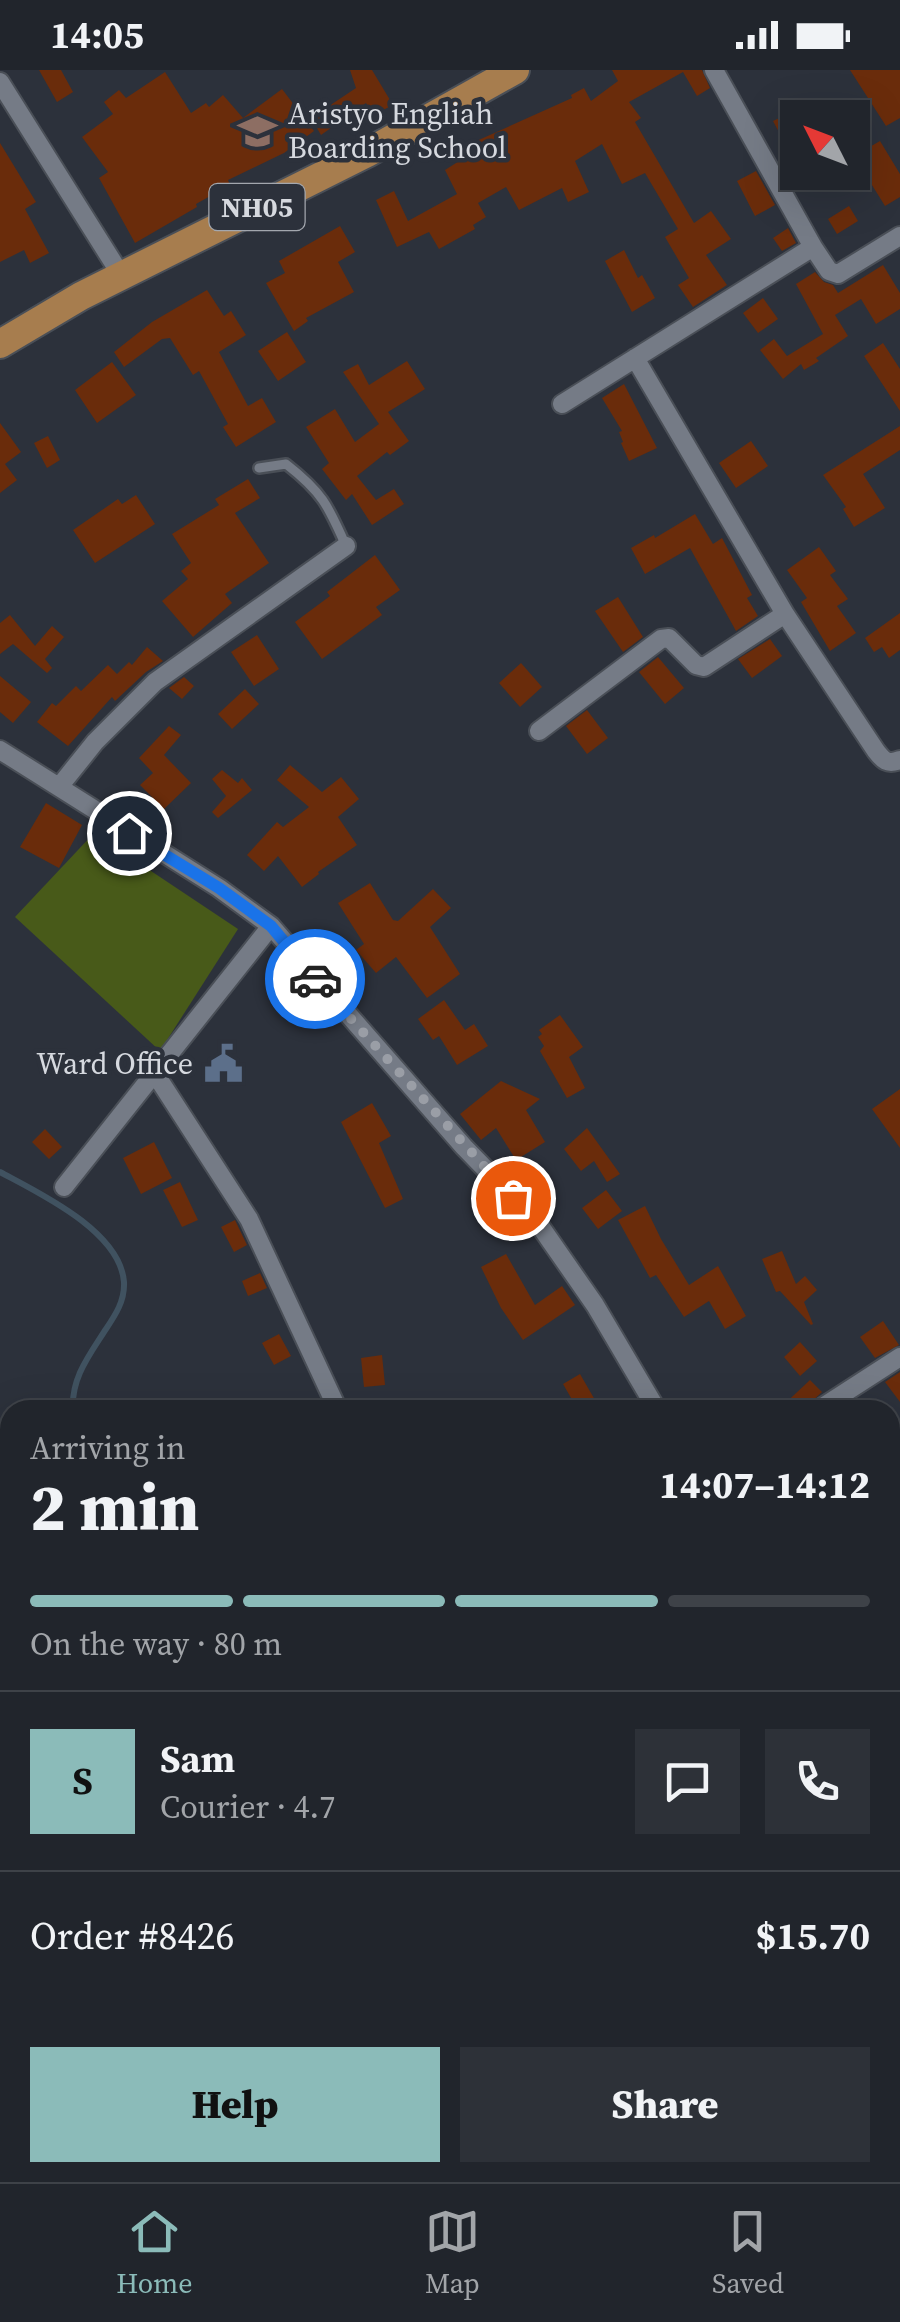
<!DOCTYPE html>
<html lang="en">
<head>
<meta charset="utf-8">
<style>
	body { margin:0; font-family:"Source Serif 4",serif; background:#2d3138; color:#f1f3f6; height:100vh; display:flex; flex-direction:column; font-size:38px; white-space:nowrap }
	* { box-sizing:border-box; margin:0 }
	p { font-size:32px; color:#a2a5a9 }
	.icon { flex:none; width:55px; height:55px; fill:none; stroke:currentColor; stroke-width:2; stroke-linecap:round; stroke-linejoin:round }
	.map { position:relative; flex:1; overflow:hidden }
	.drawer { position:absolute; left:0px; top:1330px; width:900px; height:782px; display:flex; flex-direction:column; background:#21252c; border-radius:30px 30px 0 0; box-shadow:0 10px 40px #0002,0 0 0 2px #3e4248 }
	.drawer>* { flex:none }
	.needle { width:65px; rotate:312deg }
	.buttons { position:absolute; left:780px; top:30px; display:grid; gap:20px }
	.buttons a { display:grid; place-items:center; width:90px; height:90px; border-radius:0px; background:#21252c; box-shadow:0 10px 40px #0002,0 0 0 2px #3e4248; font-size:50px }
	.pin { position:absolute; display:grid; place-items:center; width:85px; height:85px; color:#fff; margin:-42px; border:5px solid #fff; border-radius:50%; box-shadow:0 2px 10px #0007 }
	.courier { position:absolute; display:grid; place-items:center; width:100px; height:100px; margin:-50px; border:8px solid #1a73e8; border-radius:50%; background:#fff; color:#222; box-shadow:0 2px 12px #0007 }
	.overview em { font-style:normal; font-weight:800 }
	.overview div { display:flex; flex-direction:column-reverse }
	.overview { display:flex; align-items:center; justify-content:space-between; height:170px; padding:0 30px }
	h1 { font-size:65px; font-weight:800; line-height:75px }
	.bar { display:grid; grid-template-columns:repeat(4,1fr); gap:15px 10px; align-content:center; height:120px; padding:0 30px }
	.bar i { height:12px; border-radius:8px; background:#3e4248 }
	.bar .active { background:#8bbbb9 }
	.bar p { grid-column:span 4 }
	.line { display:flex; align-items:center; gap:25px; padding:0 30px; border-top:2px solid #3e4248 }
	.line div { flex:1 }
	.round { display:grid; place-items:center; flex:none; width:105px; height:105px; border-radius:0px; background:#2d3138 }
	.button { display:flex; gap:20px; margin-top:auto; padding:20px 30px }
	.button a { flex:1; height:115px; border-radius:0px; background:#8bbbb9; color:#111; font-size:40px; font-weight:800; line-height:115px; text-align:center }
	.button a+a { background:#2d3138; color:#f1f3f6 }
	.status { display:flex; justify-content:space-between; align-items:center; height:70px; padding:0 50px; background:#21252c; direction:ltr }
	.status svg { height:28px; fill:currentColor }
	.dock { display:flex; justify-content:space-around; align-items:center; height:140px; border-top:2px solid #3e4248; background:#21252c; font-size:28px; color:#a2a5a9 }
	.dock a { display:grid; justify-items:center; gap:5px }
	.dock .active { color:#8bbbb9 }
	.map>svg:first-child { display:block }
</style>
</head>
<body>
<div class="status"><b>14:05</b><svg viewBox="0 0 49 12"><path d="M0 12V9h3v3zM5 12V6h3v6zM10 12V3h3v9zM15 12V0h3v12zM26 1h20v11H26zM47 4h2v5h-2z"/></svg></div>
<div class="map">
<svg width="900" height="2112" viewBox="0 0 900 2112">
	<rect width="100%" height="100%" fill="#2c313b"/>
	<path fill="#485a19" d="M94 763 238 859 160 981 15 847Z"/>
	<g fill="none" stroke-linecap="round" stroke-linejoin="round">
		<path stroke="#405260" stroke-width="6" d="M0 1102C39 1123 120 1161 124 1212 125 1232 114 1247 104 1262 88 1287 71 1309 73 1340
			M0 1924 10 1917"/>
	</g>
	<path fill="#6a2c0b" d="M39 0H61L73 22 57 32Z
		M350 0H372L393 35 373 45 366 33 321 65 311 48 356 18Z
		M612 0H702L710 18 697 26 683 2 629 32 641 48 635 52 694 153 711 141 731 169 706 185 727 215 693 237 678 215 689 208 665 167 678 159 645 103 622 114 602 74 575 91 589 122 568 132 562 118 519 140 506 117 478 133 486 147 473 155 475 159 439 179 429 162 397 177 376 130 394 121 408 151 457 124 445 100 475 81 472 73 572 28 571 25 584 18 591 31 618 11Z
		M850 0H900V48L886 56Z
		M165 2 191 43 206 33 209 37 223 25 243 48 282 19 314 61 284 83 228 110 230 115 196 134 197 137 135 173 99 108 108 102 82 67 113 44 104 32 119 20 126 28Z
		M798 39V98L773 51Z
		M880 71 900 104V127L885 136 854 86Z
		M0 73 36 132 25 139 49 183 30 193 24 180 0 192Z
		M756 101 775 135 755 146 737 111Z
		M849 136 858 151 837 164 828 149Z
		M340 156 355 182 338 192 354 222 306 248 308 251 294 261 266 213 285 203 279 191Z
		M788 158 796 173 782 181 773 168Z
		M624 180 638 208 642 205 655 228 632 242 605 191Z
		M883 195 900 223V239L876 254 861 229 835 245 848 266 816 288 819 291 804 300 801 294 783 309 760 280 774 269 787 286 823 264 796 214 815 202 824 212 833 215 838 223Z
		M207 220 224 246 231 241 246 265 219 282 248 336 262 328 276 352 236 377 223 357 228 354 199 301 193 305 170 268 162 269 124 297 114 282 152 252Z
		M763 228 778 249 758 263 743 243Z
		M287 262 306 292 278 311 258 281Z
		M883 273 900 299V341L864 286Z
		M407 291 425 319 388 342 409 371 390 385 387 382 357 406 376 430 394 419 404 434 372 455 352 424 346 430 322 399 329 393 306 357 335 339 355 372 379 354 343 302 358 294 369 315Z
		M112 292 136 325 97 353 75 320Z
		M624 314 657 378 629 391 621 373 623 372 619 362 622 361 602 328Z
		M0 353 21 382 5 394 17 410 0 423Z
		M900 356V380L863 404 885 438 854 457 843 439 846 437 823 405Z
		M48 366 60 390 47 398 34 373Z
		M751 371 768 396 736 418 719 393Z
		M248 409 260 428 235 443 269 493 225 524 232 533 193 567 162 531 188 509 181 501 191 493 172 464 219 435 215 429Z
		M136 425 155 454 95 493 73 460 118 429 122 434Z
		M695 444 713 474 722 468 752 525 747 528 758 546 736 561 690 478 645 504 631 478 654 465 655 468Z
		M819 477 836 501 830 505 848 529 837 536 856 563 830 581 801 532 807 528 787 500Z
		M375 485 400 520 376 537 382 545 322 589 295 552 330 526 327 522Z
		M618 527 643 567 623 582 595 541Z
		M900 543V580L889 588 882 577 874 582 865 568Z
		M10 545 35 576 52 556 64 567 45 589 52 598 47 603 13 574 0 584V553Z
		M257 565 279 599 254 616 231 582Z
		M770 569 782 586 752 608 738 589Z
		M147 577 163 591 146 602 115 631 112 627 68 676 37 652 52 633 56 636 76 616 81 621 108 595 117 604 129 592 132 595Z
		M658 587 684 618 665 634 639 602Z
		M521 593 542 617 520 637 499 613Z
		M0 606 31 632 13 653 0 642Z
		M184 607 194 616 182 629 169 618Z
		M245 619 259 634 232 659 218 644Z
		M587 640 608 668 587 684 566 656Z
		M169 656 181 665 164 685 191 713 164 739 140 715 153 703 139 688Z
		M290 695 322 722 341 707 359 729 338 747 357 775 318 802 319 804 302 817 278 786 264 801 247 785 277 752 283 757 309 737 277 710Z
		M222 700 238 713 242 708 252 720 218 748 212 742 226 726 212 709Z
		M46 733 82 755 59 798 20 777Z
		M370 813 393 850 398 851 433 819 451 838 430 857 460 904 427 928 396 887 376 903 356 880 364 874 338 833Z
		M444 930 465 960 474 954 488 976 457 995 439 966 433 970 418 949Z
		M560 945 583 977 569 987 585 1018 567 1028 540 981 544 976 538 967 542 964 539 960Z
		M501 1011 540 1029 526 1040 545 1072 516 1090 496 1058 481 1070 460 1044Z
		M900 1019V1078L872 1039Z
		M372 1033 391 1066 379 1073 403 1129 385 1138 341 1052Z
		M587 1058 620 1104 607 1112 594 1091 581 1101 564 1079Z
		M45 1059 62 1077 49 1089 32 1072Z
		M154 1072 172 1108 141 1124 123 1088Z
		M180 1112 198 1150 182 1157 163 1120Z
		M606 1120 622 1141 598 1159 582 1138Z
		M645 1136 661 1169 689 1215 718 1196 746 1246 725 1259 709 1231 684 1247 656 1205 650 1208 618 1150Z
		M235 1150 247 1175 234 1182 221 1157Z
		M782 1181 796 1214 805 1206 817 1220 804 1232 813 1254 811 1255 780 1221 776 1222 762 1189Z
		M506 1184 535 1235 562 1216 575 1235 523 1270 501 1238 481 1197Z
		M260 1203 267 1218 248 1226 242 1211Z
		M883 1251 899 1275 875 1288 860 1267Z
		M279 1264 291 1286 274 1295 262 1273Z
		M800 1272 817 1291 800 1306 784 1287Z
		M382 1285 385 1315 364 1317 361 1288Z
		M900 1302V1332L885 1312Z
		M580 1304 595 1330 592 1331 597 1340H578L563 1314Z
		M810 1310 822 1322 803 1340H778Z"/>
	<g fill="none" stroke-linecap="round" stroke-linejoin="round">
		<defs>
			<path id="service" d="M259 398 286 394C322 422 328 435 346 476"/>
			<path id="minor" d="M0 12 121 205
				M813 177 829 201 838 204 900 166
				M635 288 785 544 876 681C883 690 887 695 900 690
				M562 334 813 177 714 0
				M539 661 661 569 669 568 696 595 704 597 785 544
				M0 680 219 818 271 856 464 1077 538 1153 595 1235 657 1340
				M59 717 95 672 155 612 346 476
				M154 1002 249 1149 338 1340
				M64 1117 271 856
				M818 1340 900 1287
				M890 1663 900 1715
				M582 2102 589 2112
				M774 2102 781 2112
				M540 2112 555 2102
				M701 2112 740 2102"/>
			<path id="primary" d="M0 274 81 226 367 83 515 0"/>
		</defs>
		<use href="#service" stroke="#4a4f57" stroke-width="14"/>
		<use href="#minor" stroke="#4a4f57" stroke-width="22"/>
		<use href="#primary" stroke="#4a4f57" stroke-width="32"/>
		<use href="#service" stroke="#757b86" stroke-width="9"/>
		<use href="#minor" stroke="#757b86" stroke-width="18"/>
		<use href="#primary" stroke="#a77d4e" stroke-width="28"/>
	</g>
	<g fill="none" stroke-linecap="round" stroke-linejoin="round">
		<path stroke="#9a9ea6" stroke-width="10" stroke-dasharray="0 18" d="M315 909 513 1128"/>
		<path stroke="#1a73e8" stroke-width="12" d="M129 763 219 818 271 856 315 909"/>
	</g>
	<defs>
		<symbol id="school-bare" viewBox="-9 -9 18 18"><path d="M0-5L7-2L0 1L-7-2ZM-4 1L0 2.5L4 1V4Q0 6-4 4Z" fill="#8d6e63" stroke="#2c313b" stroke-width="2.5" paint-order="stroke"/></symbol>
		<symbol id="civic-bare" viewBox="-9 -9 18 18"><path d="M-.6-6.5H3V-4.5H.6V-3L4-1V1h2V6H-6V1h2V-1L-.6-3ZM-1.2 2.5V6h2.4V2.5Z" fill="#5c6f8a" stroke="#2c313b" stroke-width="2.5" paint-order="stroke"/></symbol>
	</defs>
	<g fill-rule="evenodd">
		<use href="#school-bare" x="230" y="34" width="55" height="55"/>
		<use href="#civic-bare" x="196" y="966" width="55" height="55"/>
	</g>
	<g text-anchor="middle" stroke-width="9" stroke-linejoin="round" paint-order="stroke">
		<rect fill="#2c313b" stroke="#a3a7ae" stroke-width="2.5" x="209.5" y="114" width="95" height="46" rx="8"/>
		<g font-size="28" font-weight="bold" fill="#d6d9df">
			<text x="257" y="147">NH05</text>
		</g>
		<g font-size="30" fill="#d6d9df" stroke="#2c313b" text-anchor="start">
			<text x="288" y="54">Aristyo Engliah<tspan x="288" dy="34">Boarding School</tspan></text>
			<text x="193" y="1004" text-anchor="end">Ward Office</text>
		</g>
	</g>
</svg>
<div class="buttons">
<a><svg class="needle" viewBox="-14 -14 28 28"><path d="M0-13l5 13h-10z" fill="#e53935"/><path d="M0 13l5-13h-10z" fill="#a2a5a9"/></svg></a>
</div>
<div class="pin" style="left:513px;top:1128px;background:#ea580c"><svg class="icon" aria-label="bag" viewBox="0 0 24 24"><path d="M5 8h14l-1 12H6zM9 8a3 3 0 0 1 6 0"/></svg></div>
<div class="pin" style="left:129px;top:763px;background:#1f2937"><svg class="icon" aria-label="home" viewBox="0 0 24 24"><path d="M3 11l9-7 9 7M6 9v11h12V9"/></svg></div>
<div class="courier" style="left:315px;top:909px"><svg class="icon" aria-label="car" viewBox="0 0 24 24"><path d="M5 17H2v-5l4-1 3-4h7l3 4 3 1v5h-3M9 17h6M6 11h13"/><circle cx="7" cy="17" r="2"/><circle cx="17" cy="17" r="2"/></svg></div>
<section class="drawer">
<div class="overview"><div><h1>2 min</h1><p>Arriving in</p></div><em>14:07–14:12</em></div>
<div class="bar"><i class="active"></i><i class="active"></i><i class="active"></i><i></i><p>On the way · 80 m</p></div>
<div class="line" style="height:180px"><b class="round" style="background:#8bbbb9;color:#111">S</b><div><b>Sam</b><p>Courier · 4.7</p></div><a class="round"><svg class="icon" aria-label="chat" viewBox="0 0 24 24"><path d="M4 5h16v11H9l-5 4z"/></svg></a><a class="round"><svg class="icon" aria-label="phone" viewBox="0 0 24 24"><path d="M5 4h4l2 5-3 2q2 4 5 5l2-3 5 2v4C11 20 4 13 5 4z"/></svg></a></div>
<div class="line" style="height:130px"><div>Order #8426</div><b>$15.70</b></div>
<div class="button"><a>Help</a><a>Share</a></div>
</section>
</div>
<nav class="dock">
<a class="active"><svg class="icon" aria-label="home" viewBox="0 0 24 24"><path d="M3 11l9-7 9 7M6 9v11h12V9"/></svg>Home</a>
<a><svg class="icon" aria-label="map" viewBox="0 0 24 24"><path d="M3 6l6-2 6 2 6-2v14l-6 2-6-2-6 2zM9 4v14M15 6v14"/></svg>Map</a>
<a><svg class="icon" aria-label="saved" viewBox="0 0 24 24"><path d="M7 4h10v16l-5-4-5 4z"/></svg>Saved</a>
</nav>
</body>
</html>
